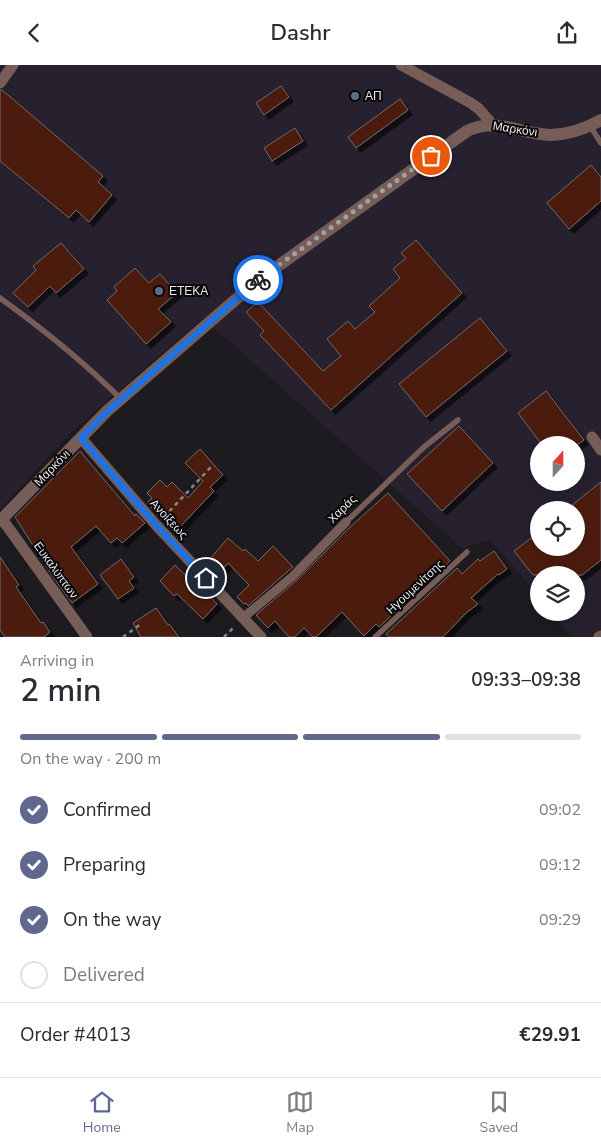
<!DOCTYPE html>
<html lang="en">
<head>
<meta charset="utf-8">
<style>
	body { margin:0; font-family:"Nunito Sans",sans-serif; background:#f2f2f3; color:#2b2b33; height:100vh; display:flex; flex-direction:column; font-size:19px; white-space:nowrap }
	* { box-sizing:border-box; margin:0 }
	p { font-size:16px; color:#7c7c81 }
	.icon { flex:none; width:28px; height:28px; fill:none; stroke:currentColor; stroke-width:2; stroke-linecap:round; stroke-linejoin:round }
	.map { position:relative; height:572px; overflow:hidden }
	.panel { display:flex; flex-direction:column; background:#fff; flex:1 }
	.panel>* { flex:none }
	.needle { width:32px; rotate:21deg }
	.controls { position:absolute; left:530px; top:371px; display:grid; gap:10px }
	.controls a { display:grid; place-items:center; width:55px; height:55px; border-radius:50%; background:#fff; box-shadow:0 2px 8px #0003; font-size:25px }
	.pin { position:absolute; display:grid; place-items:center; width:42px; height:42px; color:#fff; margin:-21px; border:2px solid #fff; border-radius:50%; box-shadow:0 1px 5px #0007 }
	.courier { position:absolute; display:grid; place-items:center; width:50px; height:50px; margin:-25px; border:4px solid #1a73e8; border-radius:50%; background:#fff; color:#222; box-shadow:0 1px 6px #0007 }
	.headline em { font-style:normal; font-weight:600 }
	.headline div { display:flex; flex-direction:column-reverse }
	.headline { display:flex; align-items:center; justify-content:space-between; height:85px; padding:0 20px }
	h1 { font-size:32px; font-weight:600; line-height:38px }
	.bar { display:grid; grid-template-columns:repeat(4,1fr); gap:8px 5px; align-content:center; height:60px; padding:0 20px }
	.bar i { height:6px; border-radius:4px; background:#e1e1e2 }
	.bar .current { background:#60688e }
	.bar p { grid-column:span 4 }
	.line { display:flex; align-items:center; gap:12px; padding:0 20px; border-top:1px solid #e1e1e2 }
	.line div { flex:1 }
	ol { padding:0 20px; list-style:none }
	li { display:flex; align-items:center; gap:15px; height:55px }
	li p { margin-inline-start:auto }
	li .icon { padding:5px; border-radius:50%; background:#60688e; color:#fff; stroke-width:4 }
	li:last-child { color:#7c7c81 }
	li i { width:28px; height:28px; border:2px solid #e1e1e2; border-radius:50% }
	header { display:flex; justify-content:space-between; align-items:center; height:65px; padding:0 20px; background:#fff; font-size:22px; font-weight:600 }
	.tabs { display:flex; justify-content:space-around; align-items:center; height:70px; border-top:1px solid #e1e1e2; background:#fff; font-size:14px; color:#7c7c81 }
	.tabs a { display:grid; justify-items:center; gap:2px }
	.tabs .current { color:#60688e }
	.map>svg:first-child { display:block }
</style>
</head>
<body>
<header><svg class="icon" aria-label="back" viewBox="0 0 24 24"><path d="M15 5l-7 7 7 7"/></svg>Dashr<svg class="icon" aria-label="share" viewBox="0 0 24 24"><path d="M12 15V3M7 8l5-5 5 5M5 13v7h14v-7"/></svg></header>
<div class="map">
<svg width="601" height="572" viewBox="0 0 601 572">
	<defs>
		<filter id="shadow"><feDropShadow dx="4.5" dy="4.5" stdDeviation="0" flood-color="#0009"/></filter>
	</defs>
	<rect width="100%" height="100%" fill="#1d1b20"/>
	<path fill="#27202f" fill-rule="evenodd" d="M0 0H601V572H572L552 548H576V510H539V531L490 475 462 483 203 253 70 368 0 445ZM539 380H576V418H539ZM539 445H576V482H539Z"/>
	<path fill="#4b1a10" stroke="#726a69" filter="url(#shadow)" d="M281 21 289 32 264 50 256 38Z
		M0 25H2L103 111 98 117 112 130 89 157 76 145 69 153 0 96Z
		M400 34 408 45 356 83 348 72Z
		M295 63 303 76 272 96 264 83Z
		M591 100 601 112V136L569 164 547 138Z
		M416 175 462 228 331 345 260 270 264 266 246 247 258 237 323 306 341 291 327 274 348 256 355 264 375 247 369 241 400 213 393 204 406 193 401 188Z
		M61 178 84 204 56 228 50 221 28 242 13 228 36 205 33 201Z
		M135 203 149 218 160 209 177 228 158 244 171 257 146 279 107 235 117 226 114 222Z
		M480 253 507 286 426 352 399 319Z
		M546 326 584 375 577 380H542L518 348Z
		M459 361 493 398 442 446 407 409Z
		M200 384 223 410 210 422 214 426 175 467 147 438 152 433 147 428 160 415 167 422 172 417 188 433 203 416 185 398Z
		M80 386 135 451 136 449 145 458 122 478 117 473 111 478 96 461 71 482 98 519 72 538 51 509 15 452Z
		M601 417V495L582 510H533L514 486 539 467V482H576V445H566Z
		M388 428 450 496 379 562 376 559 364 571 342 547 316 572H313L304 563 295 572H289L275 556 268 563 256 550 297 515 349 463Z
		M228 473 243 486 245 484 258 496 273 481 293 502 248 541 246 538 244 539 237 532 249 520 228 498 223 504 219 500 217 503 209 495Z
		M494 486 507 504 499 510 498 509 471 533 478 539 466 548 443 572H389L386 569 457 503 462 509 478 494 480 496Z
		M0 492 19 520 16 522 41 558 43 557 50 567 44 572H5L0 565Z
		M121 494 134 512 129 516 134 523 118 534 100 510Z
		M175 500 198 523 200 522 217 539 203 554 177 529 174 531 160 516Z
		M156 543 168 560 169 559 179 572H141L133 558Z"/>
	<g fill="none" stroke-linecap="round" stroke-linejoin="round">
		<path stroke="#87868a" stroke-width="2.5" stroke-dasharray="4 4" stroke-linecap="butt" d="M164 452 211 402
			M123 572 141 559
			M224 572 235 561"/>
		<path stroke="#775d58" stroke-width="5.5" d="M590 61 601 78
			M0 233C43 264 84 297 121 334
			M346 457 424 382 458 355
			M375 572 467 487"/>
		<path stroke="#775d58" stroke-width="9" d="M244 552 293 511 346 457"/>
		<path stroke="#775d58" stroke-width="11" d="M401 0 471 38 479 44 492 59
			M0 18 13 0
			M592 372 601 385
			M81 373 156 460 261 572
			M2 454 87 572
			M599 572 601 571"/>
		<path stroke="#775d58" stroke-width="12" d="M0 456 107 346 257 216 467 66C495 52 521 69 550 70 568 70 585 64 601 55"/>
	</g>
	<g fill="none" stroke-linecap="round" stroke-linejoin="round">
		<path stroke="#a1a0a3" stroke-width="5" stroke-dasharray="0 9" d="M258 215 431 91"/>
		<path stroke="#1a73e8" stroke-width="6" d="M206 513 156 460 81 373 108 346 258 215"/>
	</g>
	<g fill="#5c6f8a" stroke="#070608" stroke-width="2">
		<circle cx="355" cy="31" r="5"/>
		<circle cx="159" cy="226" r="5"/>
	</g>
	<g text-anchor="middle" stroke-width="4" stroke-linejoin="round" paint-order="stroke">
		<g font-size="12" fill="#e8e7ea" stroke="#070608" text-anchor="start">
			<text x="365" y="35">ΑΠ</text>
			<text x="169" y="230">ΕΤΕΚΑ</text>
		</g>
		<g font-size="12" fill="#e8e7ea" stroke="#070608">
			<text transform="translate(515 64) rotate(9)" y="4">Μαρκόνι</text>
			<text transform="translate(52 403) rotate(-46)" y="4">Μαρκόνι</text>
			<text transform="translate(342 444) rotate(-45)" y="4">Χαράς</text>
			<text transform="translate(169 454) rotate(47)" y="4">Ανοίξεως</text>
			<text transform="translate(56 505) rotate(54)" y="4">Ευκαλύπτων</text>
			<text transform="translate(415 522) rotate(-43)" y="4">Ηγουμενίτσης</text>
		</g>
	</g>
</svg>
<div class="controls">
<a><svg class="needle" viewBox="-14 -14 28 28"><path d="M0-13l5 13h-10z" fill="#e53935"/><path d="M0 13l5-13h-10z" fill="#7c7c81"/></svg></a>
<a><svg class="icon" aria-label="locate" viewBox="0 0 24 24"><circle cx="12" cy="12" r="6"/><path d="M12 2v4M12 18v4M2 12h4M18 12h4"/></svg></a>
<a><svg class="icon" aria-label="layers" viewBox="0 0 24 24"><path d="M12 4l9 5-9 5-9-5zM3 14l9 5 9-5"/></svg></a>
</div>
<div class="pin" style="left:431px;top:91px;background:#ea580c"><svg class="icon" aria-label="bag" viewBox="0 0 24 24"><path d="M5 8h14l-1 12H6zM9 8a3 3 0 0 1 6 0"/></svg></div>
<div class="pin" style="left:206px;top:513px;background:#1f2937"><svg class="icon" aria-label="home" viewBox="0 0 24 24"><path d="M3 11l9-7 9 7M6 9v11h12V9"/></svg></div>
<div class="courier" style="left:258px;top:215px"><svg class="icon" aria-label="bike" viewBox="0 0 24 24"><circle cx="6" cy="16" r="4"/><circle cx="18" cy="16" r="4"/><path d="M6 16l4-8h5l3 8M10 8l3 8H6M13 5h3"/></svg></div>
</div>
<section class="panel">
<div class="headline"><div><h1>2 min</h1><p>Arriving in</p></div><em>09:33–09:38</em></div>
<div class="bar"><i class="current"></i><i class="current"></i><i class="current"></i><i></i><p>On the way · 200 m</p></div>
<ol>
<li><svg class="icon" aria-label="check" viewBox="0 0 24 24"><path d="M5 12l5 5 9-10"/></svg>Confirmed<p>09:02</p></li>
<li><svg class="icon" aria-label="check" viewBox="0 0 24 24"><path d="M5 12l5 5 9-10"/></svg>Preparing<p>09:12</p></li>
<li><svg class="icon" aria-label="check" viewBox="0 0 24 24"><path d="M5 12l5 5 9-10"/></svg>On the way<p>09:29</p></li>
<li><i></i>Delivered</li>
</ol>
<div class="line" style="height:65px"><div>Order #4013</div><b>€29.91</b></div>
</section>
<nav class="tabs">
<a class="current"><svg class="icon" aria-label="home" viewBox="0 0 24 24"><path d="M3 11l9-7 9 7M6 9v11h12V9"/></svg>Home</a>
<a><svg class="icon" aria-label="map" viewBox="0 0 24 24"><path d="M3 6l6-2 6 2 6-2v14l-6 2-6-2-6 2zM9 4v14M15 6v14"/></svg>Map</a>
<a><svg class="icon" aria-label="saved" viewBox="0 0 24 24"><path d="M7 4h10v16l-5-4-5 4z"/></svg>Saved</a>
</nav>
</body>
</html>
